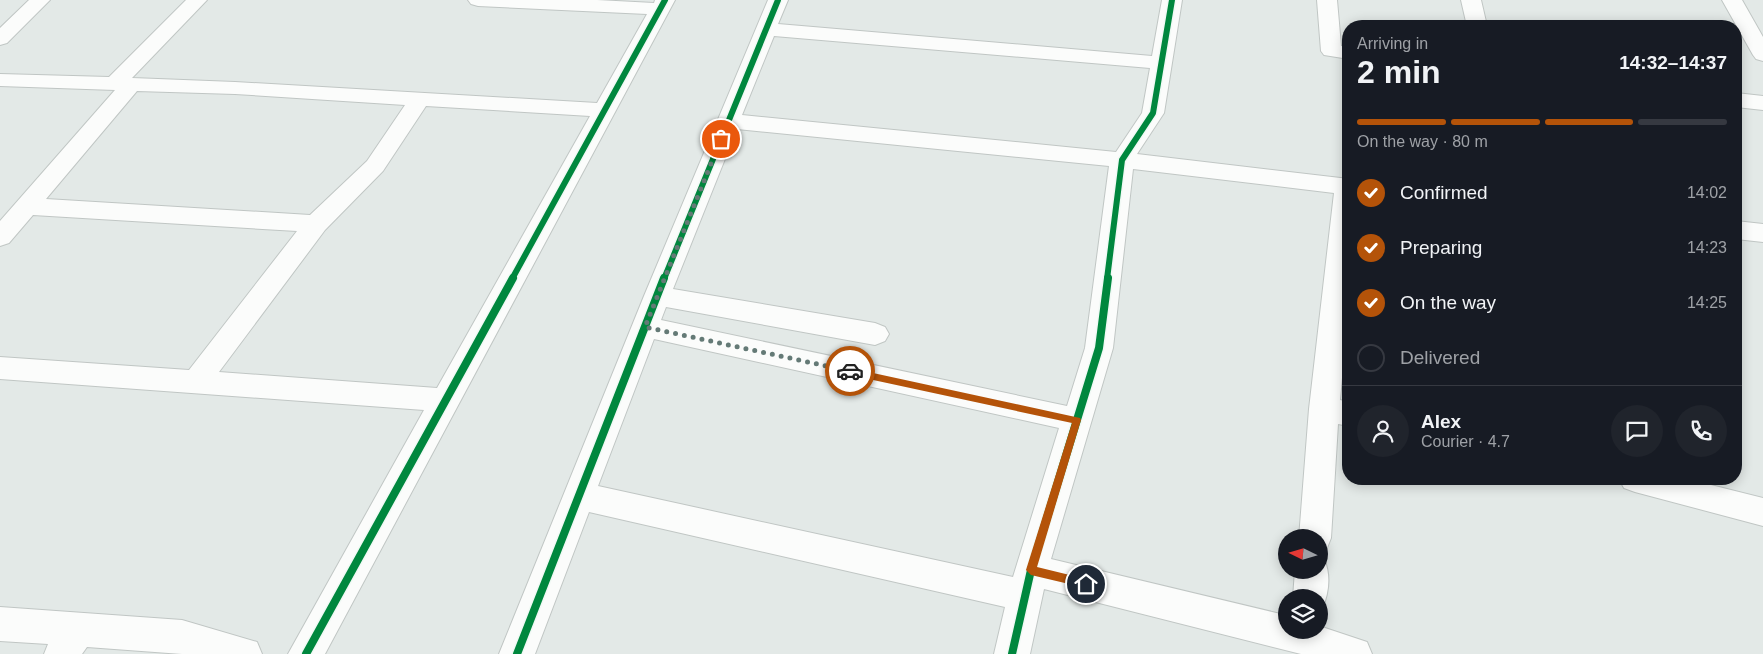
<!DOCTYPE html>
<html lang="en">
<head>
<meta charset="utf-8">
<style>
	body { margin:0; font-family:Helvetica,sans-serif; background:#20242c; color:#f1f3f6; height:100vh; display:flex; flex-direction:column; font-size:19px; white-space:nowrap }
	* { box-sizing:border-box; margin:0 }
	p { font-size:16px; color:#9ea1a6 }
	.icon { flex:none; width:28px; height:28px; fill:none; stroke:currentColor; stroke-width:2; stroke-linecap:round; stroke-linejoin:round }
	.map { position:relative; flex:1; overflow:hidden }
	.details { position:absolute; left:1342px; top:20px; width:400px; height:465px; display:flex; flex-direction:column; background:#171b24; border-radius:20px; box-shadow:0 2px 12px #0003 }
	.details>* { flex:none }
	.needle { width:32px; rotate:275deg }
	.fabs { position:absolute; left:1278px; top:529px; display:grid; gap:10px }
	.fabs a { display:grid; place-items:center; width:50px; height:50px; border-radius:50%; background:#171b24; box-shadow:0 2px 12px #0003; font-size:25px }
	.pin { position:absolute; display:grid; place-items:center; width:42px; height:42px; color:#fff; margin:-21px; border:2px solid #fff; border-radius:50%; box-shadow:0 1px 5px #0007 }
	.courier { position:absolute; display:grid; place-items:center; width:50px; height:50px; margin:-25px; border:4px solid #b45309; border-radius:50%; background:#fff; color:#222; box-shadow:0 1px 6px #0007 }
	.headline em { font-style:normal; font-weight:800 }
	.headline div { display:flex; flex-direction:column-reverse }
	.headline { display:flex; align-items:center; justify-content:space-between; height:85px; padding:0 15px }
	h1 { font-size:32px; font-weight:800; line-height:38px }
	.bar { display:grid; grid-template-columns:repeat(4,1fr); gap:8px 5px; align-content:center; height:60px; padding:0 15px }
	.bar i { height:6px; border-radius:4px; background:#363941 }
	.bar .selected { background:#b45309 }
	.bar p { grid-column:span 4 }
	.line { display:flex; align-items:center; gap:12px; padding:0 15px; border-top:1px solid #363941 }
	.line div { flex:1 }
	.round { display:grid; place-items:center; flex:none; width:52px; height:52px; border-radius:26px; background:#20242c }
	ol { padding:0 15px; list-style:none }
	li { display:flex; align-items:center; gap:15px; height:55px }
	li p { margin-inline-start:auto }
	li .icon { padding:5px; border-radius:50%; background:#b45309; color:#fff; stroke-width:4 }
	li:last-child { color:#9ea1a6 }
	li i { width:28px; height:28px; border:2px solid #363941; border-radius:50% }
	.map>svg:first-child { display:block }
</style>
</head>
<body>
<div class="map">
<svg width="1763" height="654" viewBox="0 0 1763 654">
	<rect width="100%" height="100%" fill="#e3e9e7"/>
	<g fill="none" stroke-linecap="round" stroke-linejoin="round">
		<defs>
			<path id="minor" d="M29 0H50L7 43 0 45V28Z
				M186 0H207L132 78 235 82 597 103 647 14 478 6 471 4 468 0H597L654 3 655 0H675L325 654H288L424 410 0 379V357L189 370 297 231 33 215 9 243 0 246V221L115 90 0 86V74L109 77ZM137 91 235 94 405 105 367 161 310 215 46 199ZM426 106 590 116 437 388 219 372 325 230 383 171Z
				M768 0H788L778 24 1152 56 1162 0H1182L1164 113 1137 154 1349 179V300L1340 400 1349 402V426L1338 424 1331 538 1327 548 1319 551V538H1299L1309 409 1334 193 1133 169 1113 348 1051 559 1285 615 1286 630H1319V626L1367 642 1372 654H1301L1044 589 1030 654H994L1005 607 589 512 535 654H499L644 296ZM774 36 1150 68 1142 113 1116 152 742 115ZM737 129 1109 166 1085 348 1067 406 661 320 666 307 875 345 885 341 889 334 885 327 875 323 673 289ZM654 339 1059 428 1013 577 598 486Z
				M1317 0H1337L1341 46 1349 47V59L1324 55 1321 51Z
				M1461 0H1481L1487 26H1467Z
				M1722 0H1742L1763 37V61L1756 59 1753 55Z
				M1736 93 1763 96V110L1736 107Z
				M1736 221 1763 224V242L1736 239Z
				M1619 479H1687L1763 498V526L1635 492 1624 488Z
				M1319 557 1324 559C1331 575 1329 593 1322 609L1319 611V598H1293L1295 570H1319Z
				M0 607 182 620 257 642 262 654H182L87 647 82 654H44L48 644 0 641Z"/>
		</defs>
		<use href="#minor" stroke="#c0c6c4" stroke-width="2"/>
		<use href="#minor" fill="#fbfcfb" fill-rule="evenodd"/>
		<defs>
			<path id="cycleway-far1" d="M512 279 665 0
				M664 279 778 0
				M1107 279 1122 160 1153 113 1172 0"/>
			<path id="cycleway" d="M306 654 513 278
				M517 654 664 278
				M1012 654 1031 570 1099 348 1108 278"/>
		</defs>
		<use href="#cycleway-far1" stroke="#f1f9f5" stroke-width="9"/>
		<use href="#cycleway" stroke="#f1f9f5" stroke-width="11"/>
		<use href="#cycleway-far1" stroke="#00873e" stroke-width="6"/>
		<use href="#cycleway" stroke="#00873e" stroke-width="8"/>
	</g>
	<path fill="#b45309" d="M850 368 1080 418 1081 420 1037 567 1086 579 1091 584 1089 587 1086 588 1031 575 1026 570 1072 423 850 375 846 371Z"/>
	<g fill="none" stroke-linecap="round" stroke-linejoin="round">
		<path stroke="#647a76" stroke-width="5" stroke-dasharray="0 9" d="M721 139 645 327 850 371"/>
	</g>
</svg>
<div class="fabs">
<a><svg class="needle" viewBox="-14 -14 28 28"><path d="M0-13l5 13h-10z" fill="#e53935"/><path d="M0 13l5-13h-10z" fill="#9ea1a6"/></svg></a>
<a><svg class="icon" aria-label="layers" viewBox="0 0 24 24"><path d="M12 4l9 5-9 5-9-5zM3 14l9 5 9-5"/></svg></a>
</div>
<div class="pin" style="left:721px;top:139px;background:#ea580c"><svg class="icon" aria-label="bag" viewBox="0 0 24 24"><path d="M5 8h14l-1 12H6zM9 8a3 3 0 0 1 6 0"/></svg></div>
<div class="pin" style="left:1086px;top:584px;background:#1f2937"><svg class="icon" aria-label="home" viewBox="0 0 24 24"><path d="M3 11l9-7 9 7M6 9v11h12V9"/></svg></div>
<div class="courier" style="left:850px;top:371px"><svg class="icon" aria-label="car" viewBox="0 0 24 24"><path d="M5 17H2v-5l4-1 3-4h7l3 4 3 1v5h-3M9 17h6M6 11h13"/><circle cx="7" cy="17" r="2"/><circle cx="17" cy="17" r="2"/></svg></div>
<section class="details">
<div class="headline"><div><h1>2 min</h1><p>Arriving in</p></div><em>14:32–14:37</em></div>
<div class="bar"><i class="selected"></i><i class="selected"></i><i class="selected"></i><i></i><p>On the way · 80 m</p></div>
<ol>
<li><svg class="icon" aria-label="check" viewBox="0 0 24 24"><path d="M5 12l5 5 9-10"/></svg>Confirmed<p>14:02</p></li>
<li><svg class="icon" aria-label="check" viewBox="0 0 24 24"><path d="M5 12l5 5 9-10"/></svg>Preparing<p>14:23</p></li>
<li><svg class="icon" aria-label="check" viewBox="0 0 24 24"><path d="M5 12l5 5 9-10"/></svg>On the way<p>14:25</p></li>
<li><i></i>Delivered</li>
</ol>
<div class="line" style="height:90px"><a class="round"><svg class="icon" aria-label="person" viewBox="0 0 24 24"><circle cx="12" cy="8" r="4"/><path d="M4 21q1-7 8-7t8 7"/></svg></a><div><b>Alex</b><p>Courier · 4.7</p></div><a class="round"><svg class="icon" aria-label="chat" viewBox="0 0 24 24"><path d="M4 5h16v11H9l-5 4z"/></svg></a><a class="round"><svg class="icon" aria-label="phone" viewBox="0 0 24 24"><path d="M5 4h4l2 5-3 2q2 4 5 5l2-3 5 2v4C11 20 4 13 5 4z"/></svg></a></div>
</section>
</div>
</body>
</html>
